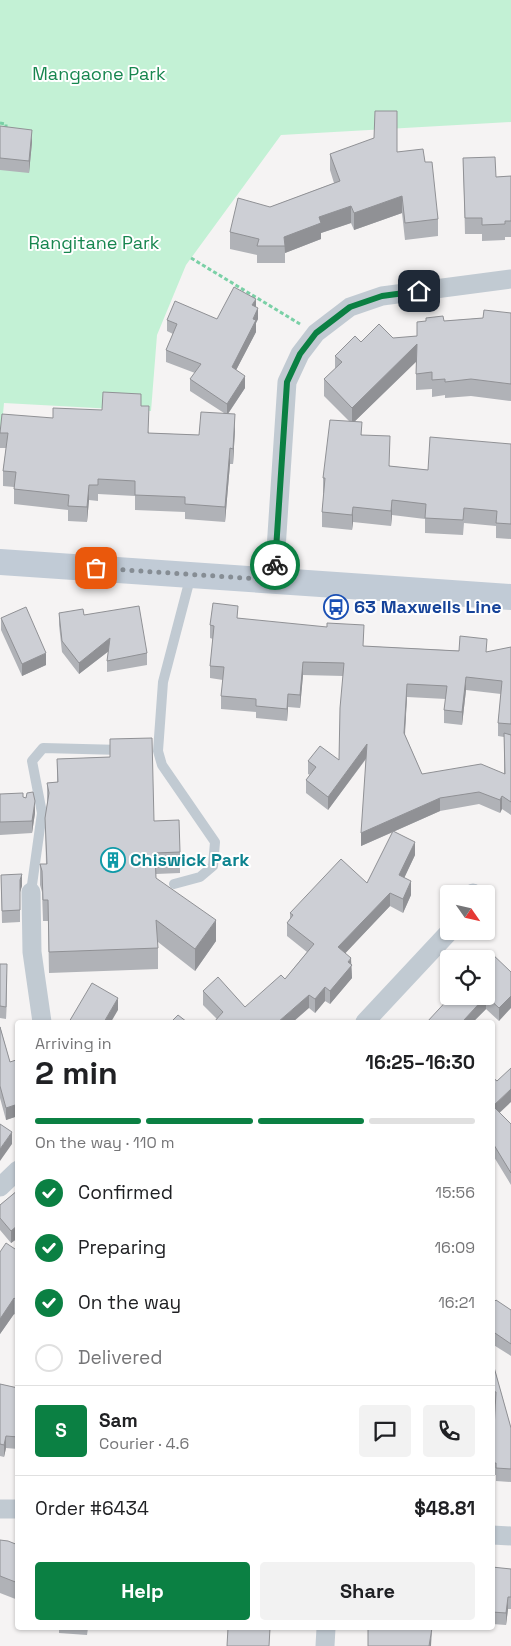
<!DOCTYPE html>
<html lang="en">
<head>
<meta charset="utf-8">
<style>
	body { margin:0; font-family:"Space Grotesk",sans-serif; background:#f2f2f2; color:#202124; height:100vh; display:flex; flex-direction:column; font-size:19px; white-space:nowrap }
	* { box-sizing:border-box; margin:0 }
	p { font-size:16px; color:#757577 }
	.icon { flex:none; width:28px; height:28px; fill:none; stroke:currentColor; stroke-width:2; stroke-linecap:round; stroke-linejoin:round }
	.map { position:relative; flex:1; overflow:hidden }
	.drawer { position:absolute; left:15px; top:1020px; width:480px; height:610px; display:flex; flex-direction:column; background:#fff; border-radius:5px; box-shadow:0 1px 4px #0004 }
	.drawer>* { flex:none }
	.needle { width:32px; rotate:124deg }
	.tools { position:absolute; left:440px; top:885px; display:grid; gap:10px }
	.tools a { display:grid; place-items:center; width:55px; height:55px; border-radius:5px; background:#fff; box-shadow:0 1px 4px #0004; font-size:25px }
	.pin { position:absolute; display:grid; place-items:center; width:42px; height:42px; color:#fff; margin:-21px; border-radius:10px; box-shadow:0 2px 8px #0006 }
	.courier { position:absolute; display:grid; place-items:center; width:50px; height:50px; margin:-25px; border:4px solid #0b8043; border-radius:50%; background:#fff; color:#222; box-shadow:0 1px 6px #0007 }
	.overview em { font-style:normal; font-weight:800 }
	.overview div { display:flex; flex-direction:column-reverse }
	.overview { display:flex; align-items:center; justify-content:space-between; height:85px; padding:0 20px }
	h1 { font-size:32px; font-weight:800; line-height:38px }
	.bar { display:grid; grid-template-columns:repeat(4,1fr); gap:8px 5px; align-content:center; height:60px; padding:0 20px }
	.bar i { height:6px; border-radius:4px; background:#e0e0e0 }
	.bar .current { background:#0b8043 }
	.bar p { grid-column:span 4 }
	.line { display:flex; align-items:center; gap:12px; padding:0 20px; border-top:1px solid #e0e0e0 }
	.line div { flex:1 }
	.round { display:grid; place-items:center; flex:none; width:52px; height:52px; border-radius:5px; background:#f2f2f2 }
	ol { padding:0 20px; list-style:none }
	li { display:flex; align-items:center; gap:15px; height:55px }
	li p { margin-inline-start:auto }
	li .icon { padding:5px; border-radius:50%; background:#0b8043; color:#fff; stroke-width:4 }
	li:last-child { color:#757577 }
	li i { width:28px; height:28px; border:2px solid #e0e0e0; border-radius:50% }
	.button { display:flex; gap:10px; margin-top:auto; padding:10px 20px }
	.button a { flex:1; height:58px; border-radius:5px; background:#0b8043; color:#fff; font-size:20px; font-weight:800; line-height:58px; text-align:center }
	.button a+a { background:#f2f2f2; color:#202124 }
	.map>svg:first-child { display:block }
</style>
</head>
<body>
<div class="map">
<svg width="511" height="1646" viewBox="0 0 511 1646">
	<rect width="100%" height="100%" fill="#f5f3f3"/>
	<path fill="#c3f1d5" d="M0 0H511V122L281 135 186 265 157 335 151 411 4 403 0 446Z"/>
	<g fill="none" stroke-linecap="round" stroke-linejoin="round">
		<path stroke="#7ad0a6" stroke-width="3" stroke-dasharray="4 2.5" stroke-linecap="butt" d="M0 123 6 124V131
			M191 258 300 324"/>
		<path stroke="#c1cad2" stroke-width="10" d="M174 884 200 877 213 866 215 842 162 765 158 751 163 682 191 575
			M31 892 42 813 32 761 43 748 122 750"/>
		<path stroke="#c1cad2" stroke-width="19" d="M274 580 287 382 300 354 316 333 350 307 382 296 511 279
			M31 892 32 952 42 1022
			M473 894V893
			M365 1022 450 931
			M0 1187 18 1170
			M0 1509H18
			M492 1535 511 1536
			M325 1646 326 1628"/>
		<path stroke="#c1cbd6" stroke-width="26" d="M0 562 511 597"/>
	</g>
	<path fill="#b0b2b7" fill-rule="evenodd" d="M0 126 32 142 29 173 0 170Z
		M397 152 425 162 438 219V236L405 240 402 213 354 230 351 223 321 233V239L285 253V263H257V255L230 249V232L270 207 334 183 330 170V154Z
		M463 158 496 177 511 176V237H505V240L482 241V234H465Z
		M256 306 258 319 256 323V332L236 370 245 388 228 414 235 429 233 464H230L225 522 185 519V512L135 510V496L98 494V501L89 500 87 522 68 521V510L14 504V487L3 486V471L6 448H0V433L53 418 102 410 141 406 149 433 199 435 224 413 190 391V379L195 373 166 362V350L173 334 167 331V320L217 319Z
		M511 313V401L471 396 445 398V395L432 397V389L416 390V361L354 422 362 435 390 466 428 470 511 444V539L496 538V526L464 523 463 535 425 533V519L392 515 391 526 353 522 352 530 322 527V512L324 493H323V478L349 421 324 396V379L335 369V356L361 342 417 336 444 321 483 318Z
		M59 613 84 615 147 653V665L107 672V661L109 651 79 674 62 652 59 625Z
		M1 618 46 665 22 676 1 630Z
		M238 618 363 646 487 652 511 647V815L502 809 500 813 479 804 440 811 393 832 415 855 404 878 411 895 403 913 390 906 345 953 351 964 352 978 330 1004 325 1001 315 1013 309 1008 217 1019 203 1005V991L245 1007 285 979 307 952 287 936V923L290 919V913L367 883 393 832 361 846 366 759 328 810 306 793V780L310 775 308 774V761L339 760 343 676 303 675 300 708 288 707 287 721 256 718V712L221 709V696L223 680 210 678V666L213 639 210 638V625ZM466 690 501 694 498 723V736L504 737V774H422L405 735 407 697 446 699 444 710V723L462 725Z
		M110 739 154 821 180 852V873L156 874V878L216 941 195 971 158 942V969L49 973 48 921H43L42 892 40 885V864H46L45 818 47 804V783L57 782V759L110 757Z
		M0 794 23 797 35 813 32 833 0 835Z
		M1 875 22 886 20 892V922L2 923Z
		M0 964 7 976 6 1019 0 1018Z
		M511 972 499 1021 486 1009 473 1022H427Z
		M0 1026 10 1062 18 1064V1116L6 1120 0 1098Z
		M492 1077 500 1113 511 1124V1185L494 1157 492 1158Z
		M18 1190V1238L11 1243 0 1230V1205Z
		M18 1251V1316L14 1314 0 1334V1252Z
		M492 1304 511 1310V1356L492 1344Z
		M492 1360 511 1428V1482L496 1481V1475H492V1429H494L496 1404H492Z
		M0 1384 18 1388V1449L6 1448 4 1457 0 1456Z
		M0 1540 18 1545V1600L0 1593Z
		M492 1567 511 1569V1609H508L506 1625 492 1624Z
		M59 1628H88L87 1635 59 1633Z"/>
	<path fill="#909195" d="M32 130V142L29 173V161Z
		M402 196V213L354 230V213Z
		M351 206V223L321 233V239L285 253 284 237 319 217Z
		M256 299V310L252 305Z
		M258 308V319L256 323V332L232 378V367L253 319Z
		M417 344V361L352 424V408Z
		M245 376V388L227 415V404Z
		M235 414V429L233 464V449Z
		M230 448V464L225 522V507Z
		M89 485V500L87 522V507Z
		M392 500V515L391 526V511Z
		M353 507V522L352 530V515Z
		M110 638V650L79 674V663Z
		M46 653V665L22 676V664Z
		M303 662V675L300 708V695Z
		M466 677V690L462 725V712Z
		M407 684V697L404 746V733Z
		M288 694V707L287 721V709Z
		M367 744V757L328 810V797Z
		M502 796V809L500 813V800Z
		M440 798V811L361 846V833Z
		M35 801V813L32 833V821Z
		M415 842V855L399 889V875Z
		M22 874V886L20 892V880Z
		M411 881V895L403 913V899Z
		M390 893V906L338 961V947Z
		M216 920V941L195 971V949Z
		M351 958 352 978 330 1004V991Z
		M7 964V976L6 1019V1007Z
		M325 987V1001L315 1013V999Z
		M309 995V1008L293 1022H278Z
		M486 996V1009L473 1022H464V1020Z
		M511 996V1008L499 1021V1008Z
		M118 998V1010L111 1022H104Z
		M511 1089V1102L493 1119V1106Z
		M18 1104V1116L6 1120V1108Z
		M12 1132V1144L0 1161V1149Z
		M494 1145V1157L492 1158V1146Z
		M18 1225V1238L11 1243V1231Z
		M14 1298V1314L0 1334V1319Z
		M6 1436V1448L4 1457V1445Z
		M508 1597V1609L506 1625V1613Z
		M432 1628 431 1646H429Z"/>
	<path fill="#cdcfd5" stroke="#909195" d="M375 111H397V152L423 149 425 162H432L438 219 405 223 402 196 354 213 351 206 319 217 321 223 284 237 285 246H257L259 239 230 232 238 198 270 207 340 181 330 154 374 138Z
		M0 126 32 130 29 161 0 158Z
		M495 157 496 177 511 176V221H505V224L482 225V218H465L463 158Z
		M234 287 256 299 252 305 258 308 253 319 256 320 232 367 245 376 227 404 190 379 201 364 166 350 177 324 167 320 175 301 217 319Z
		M484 310 511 313V384L471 379 445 382V379L432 380V372L416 374 417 344 352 408 324 379 342 362 335 356 355 336 361 342 379 324 393 338 417 336V322L426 321V318L443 316 444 321 483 318Z
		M103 392 141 394V406H149L148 433 199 435 201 412 235 414 233 449 230 448 225 507 185 504V497L135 495V481L98 479V485H89L87 507 68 506 69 495 14 489 16 472 3 471 8 433H0L2 414 53 418V408L102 410Z
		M330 420 362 422 361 435 390 436 389 466 428 470 430 437 511 444V524L496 523 497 511 464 508 463 520 425 518 426 504 392 500 391 511 353 507 352 515 322 512 325 478H323Z
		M213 603 238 606 237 618 327 627V623L364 625 363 646 459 651 460 636 487 639 486 652 511 647V724L498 723 502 681 466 677 462 712 444 710 447 686 407 684 404 733 422 774 481 764 505 774 504 733 511 735V802L502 796 500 800 479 792 440 798 361 833 367 744 328 797 306 780 316 767 308 761 320 746 339 760 340 708 344 663 303 662 300 695 288 694 287 709 256 706V699L221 696 224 667 210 666 214 626 210 625Z
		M139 606 147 653 107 661 110 638 79 663 62 641 59 613 83 609 84 615Z
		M26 607 46 653 22 664 1 618Z
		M152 738 154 821 179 820 180 852 155 853 156 878 216 920 195 949 156 920 158 948 49 952 48 900H43L42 871 40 864H47L45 818 49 793 47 783 58 782 57 759 110 757V739Z
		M33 792 35 801 32 821 0 822V794L23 793V797L26 798 27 793Z
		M393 831 415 842 399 875 411 881 403 899 390 893 338 947 351 958 348 962 352 965 330 991 325 987 315 999 309 995 278 1022H214L223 1012 203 991 218 977 245 1007 281 975 285 979 314 944 287 923 293 915 290 913 341 859 367 883Z
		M22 874 20 880V910L2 911 1 875Z
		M489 951 511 972V996L499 1008 486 996 464 1020 466 1022H427L451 996H486V959H482Z
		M0 964H7L6 1007 0 1006Z
		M92 983 118 998 104 1022H69Z
		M178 1015 187 1022H171Z
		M0 1027 10 1062 16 1060 18 1064V1104L6 1108 0 1086Z
		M511 1068V1089L493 1106 511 1124V1173L494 1145 492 1146V1077L497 1081Z
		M0 1124 12 1132 0 1149Z
		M18 1190V1225L11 1231 0 1218V1205Z
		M6 1243 18 1251V1301L14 1298 0 1319V1252Z
		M496 1300 511 1310V1344L492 1331V1304Z
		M492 1360 511 1428V1469L496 1468V1463H492V1429H494L496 1392 492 1391Z
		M0 1384 18 1388V1437L6 1436 4 1445 0 1444Z
		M0 1540 8 1541 18 1545V1583L0 1576Z
		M492 1567 511 1569V1597H508L506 1613 492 1612Z
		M228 1628H270L269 1646H227Z
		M368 1628H432L429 1646H368Z"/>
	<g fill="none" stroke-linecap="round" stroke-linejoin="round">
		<path stroke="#868d94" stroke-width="5" stroke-dasharray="0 9" d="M96 568 274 580 275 565"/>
		<path stroke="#0b8043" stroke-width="6" d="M275 565 287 382 300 354 316 333 350 307 382 296 419 291"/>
	</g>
	<defs>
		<symbol id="bus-ring" viewBox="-11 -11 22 22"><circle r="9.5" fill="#fff" stroke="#1a4fb4" stroke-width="1.5"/><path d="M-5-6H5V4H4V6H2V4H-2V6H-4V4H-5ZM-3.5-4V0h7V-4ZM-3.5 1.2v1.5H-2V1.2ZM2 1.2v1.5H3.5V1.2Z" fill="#1a4fb4"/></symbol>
		<symbol id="building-ring" viewBox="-11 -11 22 22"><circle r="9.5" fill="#fff" stroke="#0f9aa8" stroke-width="1.5"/><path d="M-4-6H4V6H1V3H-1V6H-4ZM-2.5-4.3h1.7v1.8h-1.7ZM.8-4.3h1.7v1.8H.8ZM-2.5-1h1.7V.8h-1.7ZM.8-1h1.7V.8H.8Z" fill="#0f9aa8"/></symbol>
	</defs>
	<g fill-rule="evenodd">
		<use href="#bus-ring" x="322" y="593" width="28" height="28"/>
		<use href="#building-ring" x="99" y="846" width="28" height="28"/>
	</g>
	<g text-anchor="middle" stroke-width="4" stroke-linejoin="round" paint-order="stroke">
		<g font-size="18" fill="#17864f" stroke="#fff">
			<text x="99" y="80">Mangaone Park</text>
			<text x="94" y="249">Rangitane Park</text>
		</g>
		<g font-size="18" font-weight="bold" fill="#164399" stroke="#fff" text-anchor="start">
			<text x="354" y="613">63 Maxwells Line</text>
		</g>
		<g font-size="18" font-weight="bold" fill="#0d838f" stroke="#fff" text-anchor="start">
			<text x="130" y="866">Chiswick Park</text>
		</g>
	</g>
</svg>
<div class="tools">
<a><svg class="needle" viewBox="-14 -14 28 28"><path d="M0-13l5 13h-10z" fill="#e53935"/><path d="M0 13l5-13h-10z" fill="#757577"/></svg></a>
<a><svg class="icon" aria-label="locate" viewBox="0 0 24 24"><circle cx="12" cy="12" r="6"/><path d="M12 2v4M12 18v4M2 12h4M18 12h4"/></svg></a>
</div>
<div class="pin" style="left:96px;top:568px;background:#ea580c"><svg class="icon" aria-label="bag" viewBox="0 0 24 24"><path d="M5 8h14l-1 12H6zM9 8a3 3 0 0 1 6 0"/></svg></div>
<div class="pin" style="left:419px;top:291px;background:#1f2937"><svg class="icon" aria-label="home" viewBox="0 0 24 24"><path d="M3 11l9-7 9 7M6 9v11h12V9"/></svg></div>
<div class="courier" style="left:275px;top:565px"><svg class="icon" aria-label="bike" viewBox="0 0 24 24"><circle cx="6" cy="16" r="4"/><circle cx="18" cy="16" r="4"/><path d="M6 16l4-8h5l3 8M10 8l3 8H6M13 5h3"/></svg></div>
<section class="drawer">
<div class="overview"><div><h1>2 min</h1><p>Arriving in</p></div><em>16:25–16:30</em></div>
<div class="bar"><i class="current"></i><i class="current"></i><i class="current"></i><i></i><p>On the way · 110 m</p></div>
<ol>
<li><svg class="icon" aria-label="check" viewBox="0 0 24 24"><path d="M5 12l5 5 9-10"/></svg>Confirmed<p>15:56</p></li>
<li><svg class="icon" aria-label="check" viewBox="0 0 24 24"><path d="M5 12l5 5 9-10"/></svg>Preparing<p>16:09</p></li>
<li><svg class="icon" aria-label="check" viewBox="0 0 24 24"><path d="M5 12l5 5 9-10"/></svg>On the way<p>16:21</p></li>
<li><i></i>Delivered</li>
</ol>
<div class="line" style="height:90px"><b class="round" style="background:#0b8043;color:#fff">S</b><div><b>Sam</b><p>Courier · 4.6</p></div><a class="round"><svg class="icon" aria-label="chat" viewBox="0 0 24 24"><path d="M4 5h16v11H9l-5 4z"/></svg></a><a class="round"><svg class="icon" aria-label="phone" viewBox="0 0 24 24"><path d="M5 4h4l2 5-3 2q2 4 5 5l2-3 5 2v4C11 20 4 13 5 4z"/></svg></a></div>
<div class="line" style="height:65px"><div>Order #6434</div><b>$48.81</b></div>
<div class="button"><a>Help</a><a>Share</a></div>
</section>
</div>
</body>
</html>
